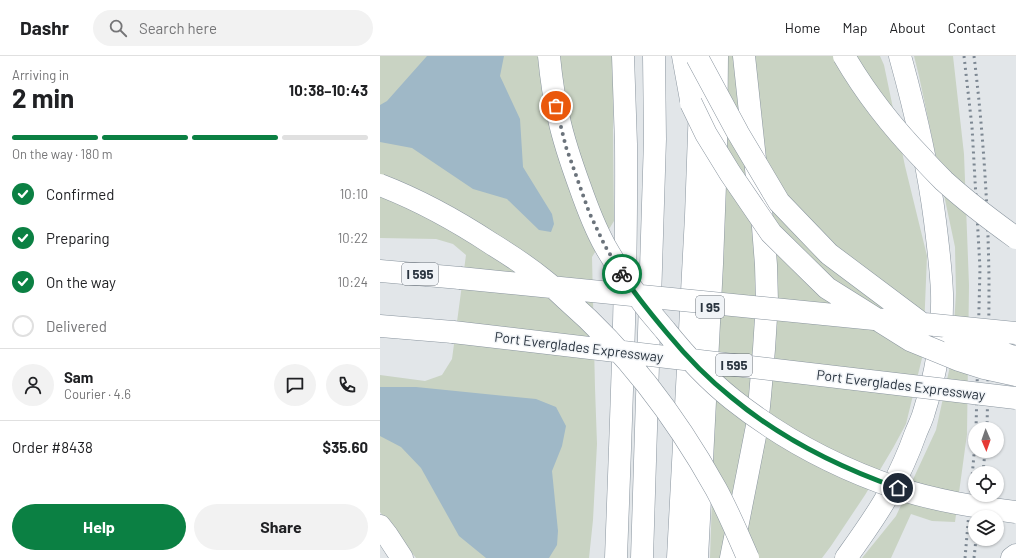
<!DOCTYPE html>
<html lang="en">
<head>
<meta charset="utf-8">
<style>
	body { margin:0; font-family:Barlow,sans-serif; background:#f2f2f2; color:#202124; height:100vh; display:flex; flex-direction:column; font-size:15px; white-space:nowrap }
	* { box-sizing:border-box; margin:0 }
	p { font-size:13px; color:#757577 }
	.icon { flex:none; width:22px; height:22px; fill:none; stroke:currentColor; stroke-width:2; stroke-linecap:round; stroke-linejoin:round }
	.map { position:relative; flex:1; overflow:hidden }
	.drawer { display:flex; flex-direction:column; background:#fff; width:380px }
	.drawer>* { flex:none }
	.needle { width:26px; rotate:178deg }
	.buttons { position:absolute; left:588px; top:366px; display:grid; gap:8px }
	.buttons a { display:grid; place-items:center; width:36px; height:36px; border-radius:50%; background:#fff; box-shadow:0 1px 3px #0004; font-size:20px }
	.pin { position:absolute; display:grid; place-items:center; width:34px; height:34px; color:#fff; margin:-17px; border:2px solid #fff; border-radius:50%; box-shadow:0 1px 4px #0007 }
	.courier { position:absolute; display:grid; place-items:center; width:40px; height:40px; margin:-20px; border:3px solid #0b8043; border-radius:50%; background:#fff; color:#222; box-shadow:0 1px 5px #0007 }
	.head em { font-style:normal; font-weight:700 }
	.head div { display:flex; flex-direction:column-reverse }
	.head { display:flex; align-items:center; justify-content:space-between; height:68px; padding:0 12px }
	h1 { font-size:26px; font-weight:700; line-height:30px }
	.bar { display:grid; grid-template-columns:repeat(4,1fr); gap:6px 4px; align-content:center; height:48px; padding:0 12px }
	.bar i { height:5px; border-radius:3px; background:#e0e0e0 }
	.bar .on { background:#0b8043 }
	.bar p { grid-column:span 4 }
	.line { display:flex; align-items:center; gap:10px; padding:0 12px; border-top:1px solid #e0e0e0 }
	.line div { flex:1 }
	.round { display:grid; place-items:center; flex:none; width:42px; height:42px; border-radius:21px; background:#f2f2f2 }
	ol { padding:0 12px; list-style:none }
	li { display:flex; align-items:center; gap:12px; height:44px }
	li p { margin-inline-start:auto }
	li .icon { padding:4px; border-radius:50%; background:#0b8043; color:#fff; stroke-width:4 }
	li:last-child { color:#757577 }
	li i { width:22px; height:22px; border:2px solid #e0e0e0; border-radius:50% }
	.action { display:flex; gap:8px; margin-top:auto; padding:8px 12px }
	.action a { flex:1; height:46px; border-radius:24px; background:#0b8043; color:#fff; font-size:16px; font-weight:700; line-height:46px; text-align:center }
	.action a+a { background:#f2f2f2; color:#202124 }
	header { display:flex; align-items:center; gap:24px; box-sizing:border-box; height:56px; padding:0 20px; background:#fff; border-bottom:1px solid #e0e0e0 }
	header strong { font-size:19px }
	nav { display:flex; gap:22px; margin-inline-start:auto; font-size:14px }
	.search { width:280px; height:36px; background:#f2f2f2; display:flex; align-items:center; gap:10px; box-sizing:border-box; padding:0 14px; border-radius:22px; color:#757577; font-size:15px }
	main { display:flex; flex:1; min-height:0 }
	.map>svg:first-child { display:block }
</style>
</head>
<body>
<header>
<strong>Dashr</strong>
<div class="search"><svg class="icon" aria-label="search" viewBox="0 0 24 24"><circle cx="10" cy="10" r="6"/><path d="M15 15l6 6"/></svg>Search here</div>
<nav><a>Home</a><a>Map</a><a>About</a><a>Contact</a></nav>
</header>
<main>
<section class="drawer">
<div class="head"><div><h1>2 min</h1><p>Arriving in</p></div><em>10:38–10:43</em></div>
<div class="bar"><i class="on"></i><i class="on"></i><i class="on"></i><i></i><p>On the way · 180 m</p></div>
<ol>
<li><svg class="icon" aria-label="check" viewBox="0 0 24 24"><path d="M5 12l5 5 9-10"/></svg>Confirmed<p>10:10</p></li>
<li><svg class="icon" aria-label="check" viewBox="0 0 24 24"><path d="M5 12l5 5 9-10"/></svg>Preparing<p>10:22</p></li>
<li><svg class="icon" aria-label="check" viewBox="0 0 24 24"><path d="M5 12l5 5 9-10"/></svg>On the way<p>10:24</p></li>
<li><i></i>Delivered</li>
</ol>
<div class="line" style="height:72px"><a class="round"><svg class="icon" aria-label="person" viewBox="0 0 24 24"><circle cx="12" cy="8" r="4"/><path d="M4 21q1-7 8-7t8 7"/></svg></a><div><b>Sam</b><p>Courier · 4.6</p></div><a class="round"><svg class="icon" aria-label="chat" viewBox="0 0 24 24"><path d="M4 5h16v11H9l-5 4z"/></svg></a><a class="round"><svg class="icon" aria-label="phone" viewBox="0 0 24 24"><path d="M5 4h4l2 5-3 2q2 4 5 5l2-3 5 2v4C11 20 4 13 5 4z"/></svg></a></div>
<div class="line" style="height:52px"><div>Order #8438</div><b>$35.60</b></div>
<div class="action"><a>Help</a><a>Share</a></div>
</section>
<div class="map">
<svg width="636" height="502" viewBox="0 0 636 502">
	<rect width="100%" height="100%" fill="#e2e6e9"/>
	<path fill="#c9d3c3" d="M0 0H235L233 75 234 165 212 201 215 332 217 388 213 464 209 502H36L0 456V319L45 325 62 319 72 303 86 199 73 188 56 183 0 182Z
		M347 0H500L504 9 525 110 547 200 543 298 526 368 513 392 485 439 451 490 442 502H330Z
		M534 0H573L584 98 589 229 587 378 575 466 552 465 531 458 511 502H482L516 460 556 374 572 301 576 237 575 191 539 20Z"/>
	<path fill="#9fb8c7" d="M47 0H124L120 20 140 63 143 111 172 158 174 168 171 176 159 174 127 143 93 133 32 92 0 86V49L7 45Z
		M0 331H36L156 343 176 351 186 370 182 390 172 415 178 475 177 489 169 502H106L79 480 41 412 21 391 0 380Z"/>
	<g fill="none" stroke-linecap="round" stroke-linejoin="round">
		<defs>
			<path id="highway" d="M303 0 311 44
				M0 215 80 222
				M0 270 73 276
				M0 470 7 479 22 502
				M236 502C241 364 247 226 246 88 245 58 244 29 243 0
				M262 502 275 83 274 0
				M298 502 316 160 321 22V2
				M317 502 332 208 336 102 337 0
				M351 502 377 370 380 340 384 293 387 246 386 209 383 171 377 122 364 0
				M466 502C481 481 497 459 509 437 519 418 528 399 535 379 538 371 542 364 544 356 556 318 563 277 562 237 561 213 558 189 555 165 548 109 535 54 520 0
				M632 502 636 499"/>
		</defs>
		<use href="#highway" stroke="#8a959f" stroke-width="23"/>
		<use href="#highway" stroke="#fff" stroke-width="22"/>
		<path stroke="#7c8792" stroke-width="3" stroke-dasharray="2 4" stroke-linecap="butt" d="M584 0 592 71 600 212 596 373
			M594 0C603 74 608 149 609 224 609 274 608 323 607 373
			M603 417 605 395
			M599 461 602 439
			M585 502 595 387
			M594 502 596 483"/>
		<defs>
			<path id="highway-bridge" d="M169 0C171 21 174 43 179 63 184 86 192 109 200 131 207 151 215 172 225 190 242 220 262 248 285 274 305 299 327 323 352 343 401 382 458 412 517 432 556 445 596 451 636 456
				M464 0C486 38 513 72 543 103 550 111 557 118 564 125 587 146 611 164 636 182
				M317 1 358 77 399 146 449 198 541 267
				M311 47 326 78 350 117 391 177 447 232 530 284 579 304 604 312 636 319
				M0 129C39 144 77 165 112 188 130 199 148 211 164 224 172 230 180 237 187 244 248 297 297 363 336 433 348 455 358 479 368 502
				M80 222 636 277
				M73 276 636 342
				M573 279 631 300 636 301"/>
		</defs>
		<use href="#highway-bridge" stroke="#8a959f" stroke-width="23" stroke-linecap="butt"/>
		<use href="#highway-bridge" stroke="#fff" stroke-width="22"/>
	</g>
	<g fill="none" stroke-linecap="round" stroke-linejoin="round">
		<path stroke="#6b737b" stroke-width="4" stroke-dasharray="0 7.2" d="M176 50 179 63 186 91 209 156 225 190 242 218"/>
		<path stroke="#0b8043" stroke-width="5" d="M242 218C255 239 271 258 287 277 306 300 327 322 351 341 400 382 458 411 518 432"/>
	</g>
	<g text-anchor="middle" stroke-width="3" stroke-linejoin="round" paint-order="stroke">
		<g fill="#f1f4f7" stroke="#666e77" stroke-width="1">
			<rect x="22" y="207" width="36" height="22" rx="3"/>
			<rect x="316" y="240" width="28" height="22" rx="3"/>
			<rect x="336" y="298" width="36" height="22" rx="3"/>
		</g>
		<g font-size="13" font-weight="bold" fill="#2b3540">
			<text x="40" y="223">I 595</text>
			<text x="330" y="256">I 95</text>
			<text x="354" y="314">I 595</text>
		</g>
		<g font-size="14" fill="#2b3540" stroke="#f1f4f7">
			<text transform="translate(199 291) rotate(7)" y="5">Port Everglades Expressway</text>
			<text transform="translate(521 329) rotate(7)" y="5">Port Everglades Expressway</text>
		</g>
	</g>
</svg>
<div class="buttons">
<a><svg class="needle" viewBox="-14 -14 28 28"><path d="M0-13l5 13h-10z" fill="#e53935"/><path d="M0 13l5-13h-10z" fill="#757577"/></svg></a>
<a><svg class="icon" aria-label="locate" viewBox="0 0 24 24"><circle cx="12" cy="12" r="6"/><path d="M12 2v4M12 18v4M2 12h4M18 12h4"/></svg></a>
<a><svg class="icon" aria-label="layers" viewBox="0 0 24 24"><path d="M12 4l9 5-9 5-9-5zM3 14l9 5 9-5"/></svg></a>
</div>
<div class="pin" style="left:176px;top:50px;background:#ea580c"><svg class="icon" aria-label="bag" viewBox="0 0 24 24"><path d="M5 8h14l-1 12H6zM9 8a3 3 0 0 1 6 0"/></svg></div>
<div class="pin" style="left:518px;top:432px;background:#1f2937"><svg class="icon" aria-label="home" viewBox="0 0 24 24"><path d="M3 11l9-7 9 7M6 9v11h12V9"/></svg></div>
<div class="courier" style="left:242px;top:218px"><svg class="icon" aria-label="bike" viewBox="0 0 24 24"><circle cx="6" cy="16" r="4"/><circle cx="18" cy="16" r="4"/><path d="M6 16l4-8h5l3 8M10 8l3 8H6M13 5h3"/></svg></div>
</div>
</main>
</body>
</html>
